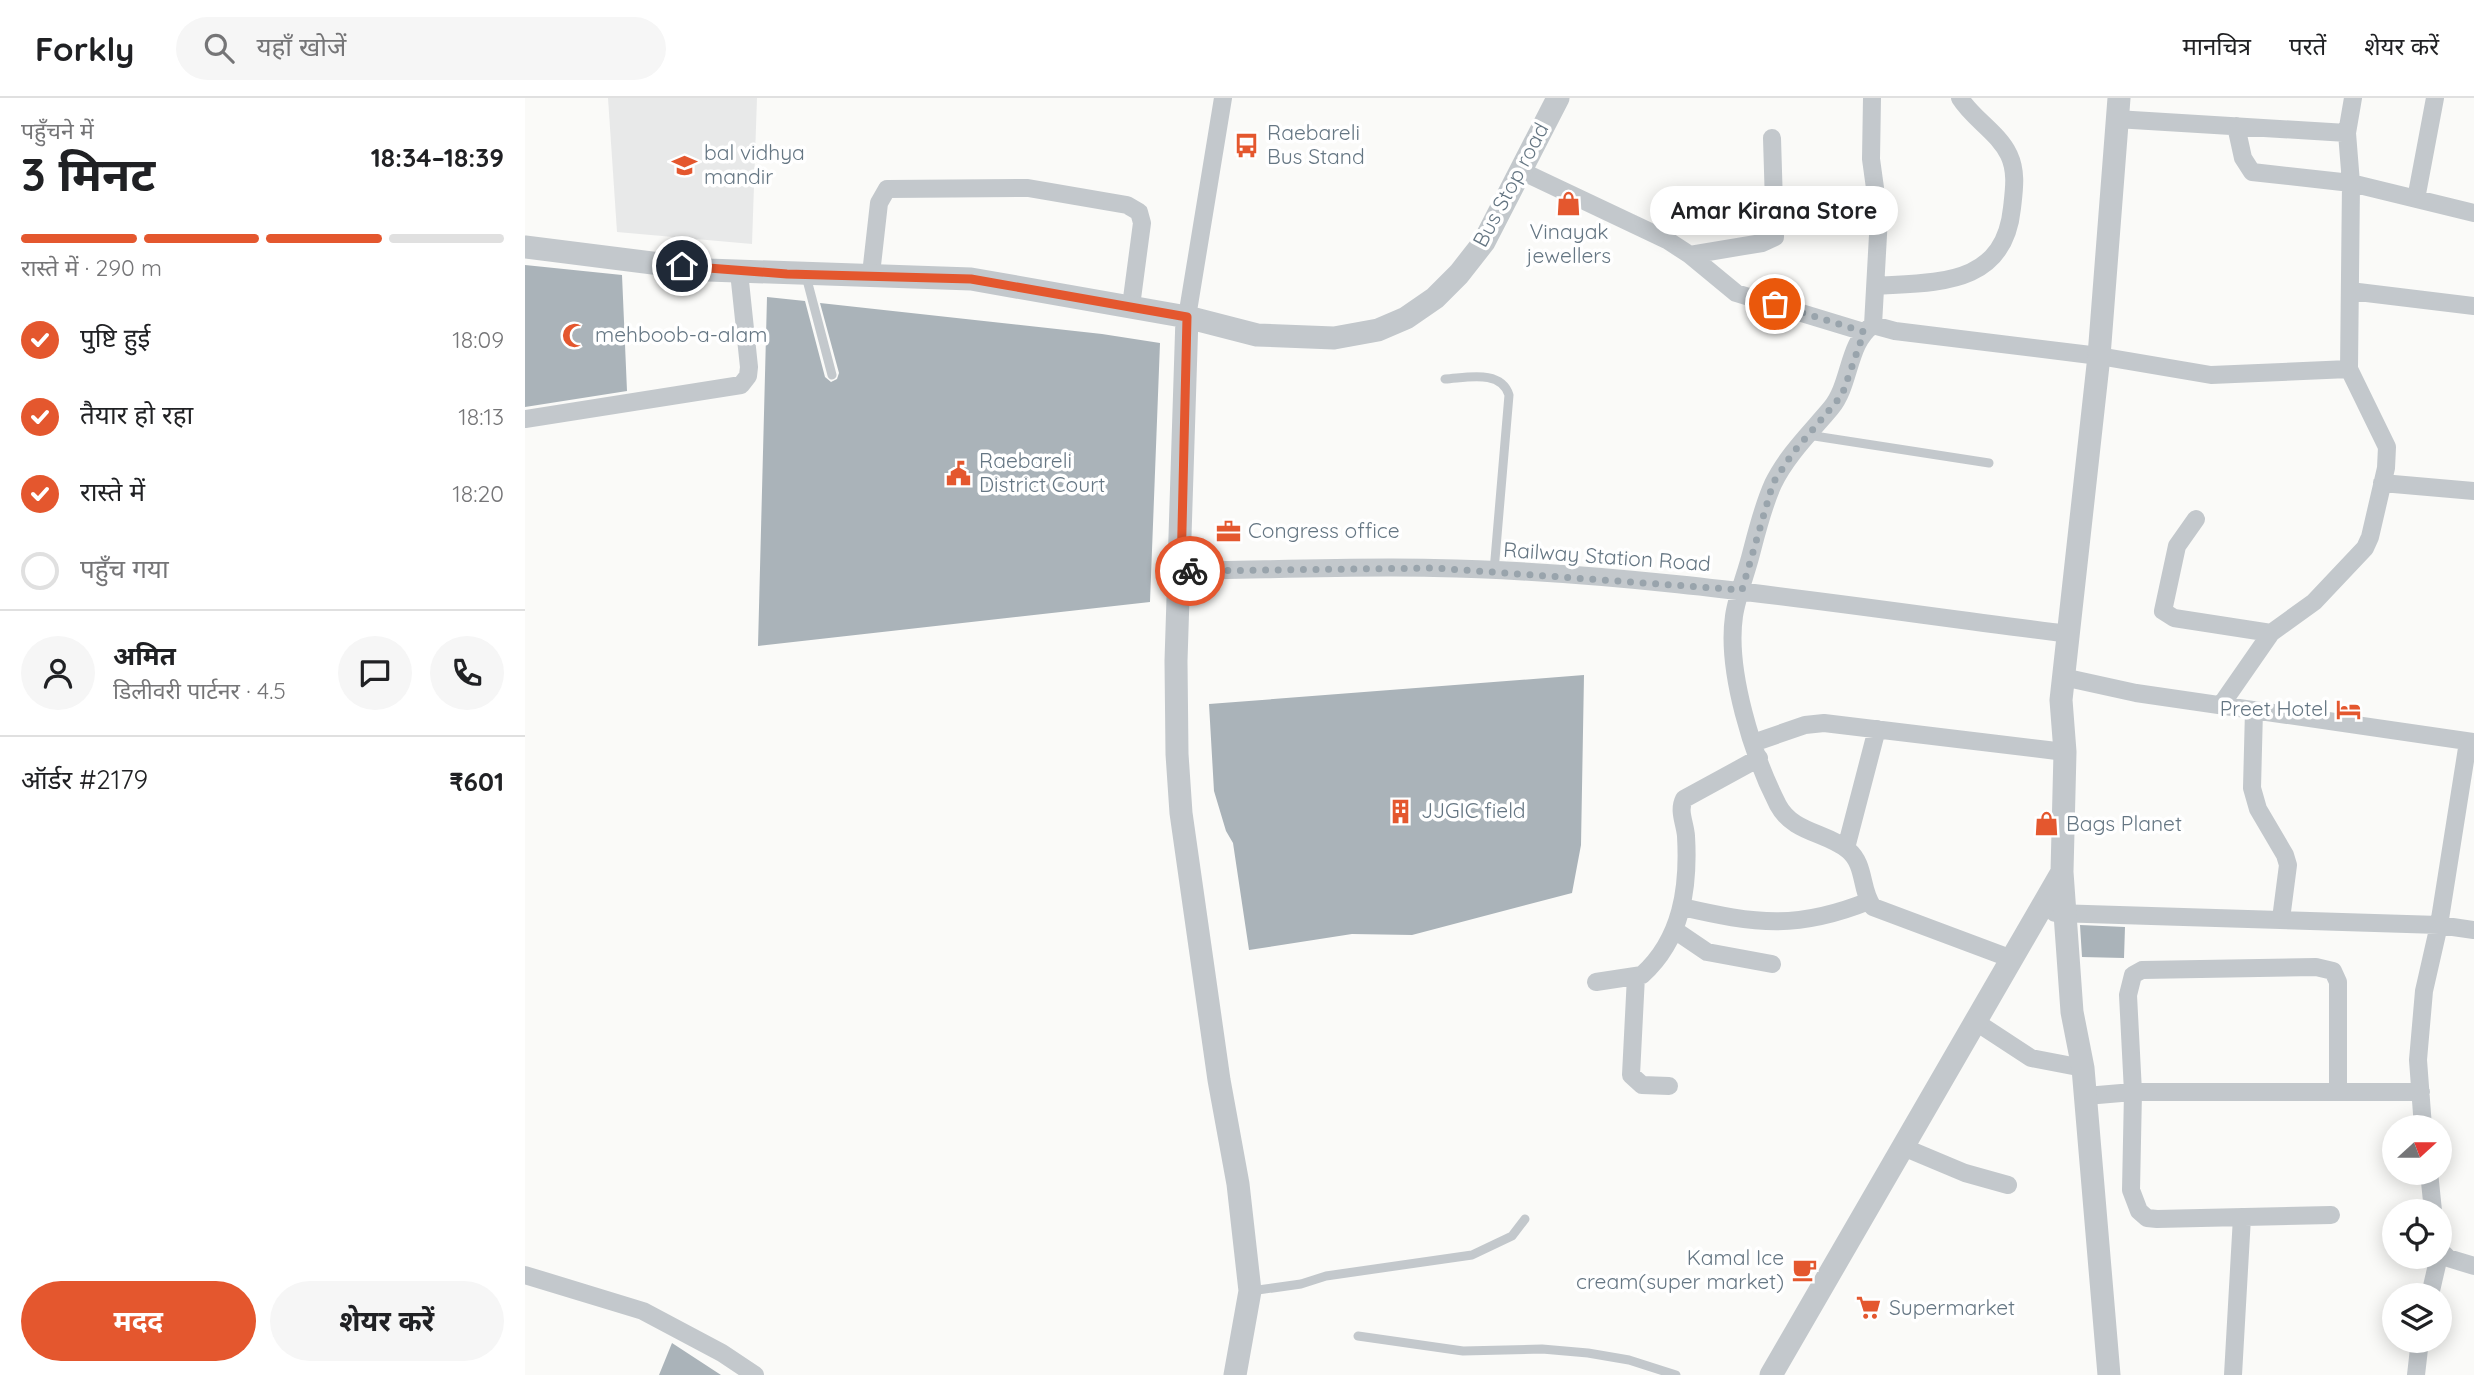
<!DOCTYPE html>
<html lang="hi">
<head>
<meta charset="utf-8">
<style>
	body { margin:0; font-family:Quicksand,"Noto Sans Devanagari",sans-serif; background:#f6f6f6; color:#202124; height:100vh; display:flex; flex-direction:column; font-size:26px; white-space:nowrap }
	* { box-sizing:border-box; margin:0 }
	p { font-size:23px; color:#757577 }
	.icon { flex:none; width:38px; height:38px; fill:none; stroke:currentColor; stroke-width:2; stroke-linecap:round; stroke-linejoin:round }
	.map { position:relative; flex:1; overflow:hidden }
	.details { display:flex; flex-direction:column; background:#fff; width:525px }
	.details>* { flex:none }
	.needle { width:46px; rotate:69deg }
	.controls { position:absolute; left:1857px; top:1017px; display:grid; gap:14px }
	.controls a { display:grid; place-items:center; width:70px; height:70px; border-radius:50%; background:#fff; box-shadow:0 4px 18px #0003; font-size:35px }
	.pin { position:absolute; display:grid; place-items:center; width:60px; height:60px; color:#fff; margin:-30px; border:4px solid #fff; border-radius:50%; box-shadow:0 2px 7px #0007 }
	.courier { position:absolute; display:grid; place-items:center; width:70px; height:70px; margin:-35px; border:5px solid #e4572e; border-radius:50%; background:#fff; color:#222; box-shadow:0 2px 9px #0007 }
	.bubble { position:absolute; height:49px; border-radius:24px; background:#fff; box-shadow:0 4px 18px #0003; font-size:23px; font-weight:700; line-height:49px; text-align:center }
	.head em { font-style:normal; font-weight:700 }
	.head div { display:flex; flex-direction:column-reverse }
	.head { display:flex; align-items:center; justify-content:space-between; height:119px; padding:0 21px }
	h1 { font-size:46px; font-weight:700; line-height:52px }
	.bar { display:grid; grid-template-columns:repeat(4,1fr); gap:10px 7px; align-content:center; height:84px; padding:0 21px }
	.bar i { height:9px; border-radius:5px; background:#e0e0e0 }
	.bar .current { background:#e4572e }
	.bar p { grid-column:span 4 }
	.line { display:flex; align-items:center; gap:18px; padding:0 21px; border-top:2px solid #e0e0e0 }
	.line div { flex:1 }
	.round { display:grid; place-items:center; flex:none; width:74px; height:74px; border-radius:37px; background:#f6f6f6 }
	ol { padding:0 21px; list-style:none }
	li { display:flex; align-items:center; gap:21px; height:77px }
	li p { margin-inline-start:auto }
	li .icon { padding:7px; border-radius:50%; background:#e4572e; color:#fff; stroke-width:4 }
	li:last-child { color:#757577 }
	li i { width:38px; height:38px; border:4px solid #e0e0e0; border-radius:50% }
	.primary-button { display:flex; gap:14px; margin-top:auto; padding:14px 21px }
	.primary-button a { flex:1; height:80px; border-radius:42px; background:#e4572e; color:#fff; font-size:28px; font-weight:700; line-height:80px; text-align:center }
	.primary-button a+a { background:#f6f6f6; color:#202124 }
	header { display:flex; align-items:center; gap:42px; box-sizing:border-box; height:98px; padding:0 35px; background:#fff; border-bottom:2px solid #e0e0e0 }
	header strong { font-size:33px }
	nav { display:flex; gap:38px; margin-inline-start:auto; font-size:24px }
	.search { width:490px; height:63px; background:#f6f6f6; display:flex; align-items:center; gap:18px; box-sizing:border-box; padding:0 24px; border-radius:38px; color:#757577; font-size:26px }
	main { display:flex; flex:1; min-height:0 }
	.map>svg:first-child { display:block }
</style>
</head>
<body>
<header>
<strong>Forkly</strong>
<div class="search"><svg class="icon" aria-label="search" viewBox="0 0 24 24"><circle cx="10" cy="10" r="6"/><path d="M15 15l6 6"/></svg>यहाँ खोजें</div>
<nav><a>मानचित्र</a><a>परतें</a><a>शेयर करें</a></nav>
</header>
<main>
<section class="details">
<div class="head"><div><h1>3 मिनट</h1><p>पहुँचने में</p></div><em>18:34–18:39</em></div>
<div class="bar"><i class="current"></i><i class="current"></i><i class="current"></i><i></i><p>रास्ते में · 290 m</p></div>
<ol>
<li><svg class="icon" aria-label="check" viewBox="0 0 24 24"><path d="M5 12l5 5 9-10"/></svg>पुष्टि हुई<p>18:09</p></li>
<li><svg class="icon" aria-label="check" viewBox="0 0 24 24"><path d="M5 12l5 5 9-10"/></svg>तैयार हो रहा<p>18:13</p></li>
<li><svg class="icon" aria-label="check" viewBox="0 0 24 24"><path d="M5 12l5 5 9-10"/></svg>रास्ते में<p>18:20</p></li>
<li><i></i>पहुँच गया</li>
</ol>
<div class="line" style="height:126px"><a class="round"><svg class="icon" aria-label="person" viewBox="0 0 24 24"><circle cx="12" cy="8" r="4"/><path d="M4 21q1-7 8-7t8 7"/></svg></a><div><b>अमित</b><p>डिलीवरी पार्टनर · 4.5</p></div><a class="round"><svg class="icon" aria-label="chat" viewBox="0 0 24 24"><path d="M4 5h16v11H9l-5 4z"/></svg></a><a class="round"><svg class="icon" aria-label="phone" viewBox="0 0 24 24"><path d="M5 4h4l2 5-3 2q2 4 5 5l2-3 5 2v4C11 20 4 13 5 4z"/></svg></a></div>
<div class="line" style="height:91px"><div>ऑर्डर #2179</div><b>₹601</b></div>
<div class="primary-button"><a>मदद</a><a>शेयर करें</a></div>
</section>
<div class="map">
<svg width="1949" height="1277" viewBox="0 0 1949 1277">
	<rect width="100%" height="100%" fill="#fafaf8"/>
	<path fill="#e8e9e9" d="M83 0H232L227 146 92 134Z"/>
	<path fill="#aab3b9" d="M0 167 97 177 102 293 0 309Z
		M242 199 280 203 300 279 306 284 312 281 314 275 295 205 577 236 635 245 625 504 233 548Z
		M1059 577 1056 747 1047 795 887 837 827 836 724 852 708 745 701 733 689 693 684 606Z
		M1555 827 1600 829 1599 860 1557 859Z
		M147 1245 196 1277H134Z"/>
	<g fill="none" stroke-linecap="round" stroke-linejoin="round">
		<path stroke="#c3c8cc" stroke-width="9" d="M281 178 307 277
			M920 281C941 280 976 271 984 297L969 473
			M1283 337 1464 365
			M726 1193 776 1186 801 1178 947 1157 987 1138 1000 1121
			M833 1238 938 1253 1017 1251 1063 1255 1104 1262 1151 1277"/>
		<path stroke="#c3c8cc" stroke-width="18" d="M1347 0 1346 61 1354 119 1348 227 1370 233 1574 258 1686 277 1824 271
			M1591 21 1822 35 1826 85 1949 115
			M1822 35 1828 0
			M996 73 1142 142 1165 157 1211 195 1339 234
			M1891 101 1910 0
			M1165 157 1237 145 1250 139 1247 40
			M346 176 354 105 362 91 503 90 602 107 614 114 617 125 606 208
			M1351 188C1413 184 1479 188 1487 110 1489 92 1492 74 1484 57 1473 34 1448 21 1435 0
			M1825 193 1949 208
			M662 219 698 0
			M1348 227C1322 245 1326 286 1306 310 1286 334 1262 357 1248 386 1238 408 1232 433 1226 456 1221 476 1212 498 1209 518 1201 573 1228 658 1253 707 1268 735 1301 734 1323 752 1341 767 1335 792 1348 809L1487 861
			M0 321 216 287 223 278 224 269 214 174
			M1857 385 1949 393
			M1671 421 1652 448 1638 513 1649 520 1746 535
			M656 473C740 472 825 468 909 470 1122 474 1334 510 1545 536
			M1538 579 1611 595 1949 644
			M1696 607 1746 535 1789 504 1840 450 1845 439 1861 370 1862 349 1824 271 1826 85 1727 74 1718 60 1711 28
			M1729 612 1727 690 1733 711 1760 757 1763 767 1756 821
			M1228 645 1280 627 1299 625 1540 654
			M1321 750 1352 631
			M1157 809C1231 826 1272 832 1344 803
			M1530 815 1914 827 1949 832
			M1151 833 1182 854 1247 866
			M1111 878 1106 977 1117 987 1144 988
			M1071 884 1117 877C1157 841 1164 789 1161 738 1160 725 1153 713 1159 701L1234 660
			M1451 924 1506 960 1558 970
			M1561 998 1608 994H1896
			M1898 1029 1893 962 1899 893 1914 827 1943 644
			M1378 1049 1440 1075 1483 1087
			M1904 1074 1908 1113
			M1806 1117 1632 1121 1622 1120 1614 1113 1606 1092 1608 994 1603 897 1608 877 1617 872 1791 869 1808 873 1813 884V994
			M1914 1151 1923 1160 1949 1168
			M0 1177 118 1213 197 1255 230 1277
			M1905 1197 1914 1158
			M1708 1277 1717 1119
			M1891 1277 1895 1242"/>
		<path stroke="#c3c8cc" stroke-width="23" d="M0 149 183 172 446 181 662 219 732 237 809 240 853 232 881 220 910 200 934 176 959 144 1033 0
			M662 219 651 563 652 656 656 715 694 982 713 1086 725 1193 710 1277
			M1537 774 1547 914 1558 970 1584 1277
			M1246 1277 1537 774 1540 654 1536 602 1574 258 1594 0"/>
	</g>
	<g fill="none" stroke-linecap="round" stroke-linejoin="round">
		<path stroke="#99a4ac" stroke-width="7" stroke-dasharray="0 12.6" d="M665 473 910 470 1217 492 1248 385 1267 356 1317 297 1339 234 1250 206"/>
		<path stroke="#e4572e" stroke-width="9" d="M157 168 262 176 446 181 662 219 656 473H665"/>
	</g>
	<defs>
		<symbol id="bus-bare" viewBox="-9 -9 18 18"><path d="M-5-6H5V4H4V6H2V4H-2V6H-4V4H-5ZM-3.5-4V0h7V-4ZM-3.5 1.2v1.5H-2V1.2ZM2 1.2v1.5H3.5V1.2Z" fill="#e4572e" stroke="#fff" stroke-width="2.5" paint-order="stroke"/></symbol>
		<symbol id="school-bare" viewBox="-9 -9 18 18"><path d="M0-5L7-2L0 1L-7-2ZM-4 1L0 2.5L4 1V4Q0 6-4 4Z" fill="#e4572e" stroke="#fff" stroke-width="2.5" paint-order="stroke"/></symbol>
		<symbol id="shop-bare" viewBox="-9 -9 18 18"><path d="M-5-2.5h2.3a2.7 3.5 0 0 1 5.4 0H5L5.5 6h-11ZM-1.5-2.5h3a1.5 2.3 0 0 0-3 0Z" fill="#e4572e" stroke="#fff" stroke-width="2.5" paint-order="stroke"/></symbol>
		<symbol id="mosque-bare" viewBox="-9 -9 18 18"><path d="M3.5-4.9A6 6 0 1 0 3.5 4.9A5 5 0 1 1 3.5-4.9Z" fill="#e4572e" stroke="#fff" stroke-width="2.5" paint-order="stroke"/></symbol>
		<symbol id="civic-bare" viewBox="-9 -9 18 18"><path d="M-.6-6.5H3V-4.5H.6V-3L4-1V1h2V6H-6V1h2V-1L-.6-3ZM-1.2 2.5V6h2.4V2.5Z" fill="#e4572e" stroke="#fff" stroke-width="2.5" paint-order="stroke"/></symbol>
		<symbol id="office-bare" viewBox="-9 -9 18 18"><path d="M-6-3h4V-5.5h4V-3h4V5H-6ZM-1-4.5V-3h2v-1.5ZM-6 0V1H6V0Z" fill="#e4572e" stroke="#fff" stroke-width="2.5" paint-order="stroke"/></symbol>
		<symbol id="hotel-bare" viewBox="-9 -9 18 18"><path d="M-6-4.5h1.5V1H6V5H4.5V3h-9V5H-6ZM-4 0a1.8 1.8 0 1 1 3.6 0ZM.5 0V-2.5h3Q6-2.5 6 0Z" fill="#e4572e" stroke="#fff" stroke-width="2.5" paint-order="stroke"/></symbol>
		<symbol id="building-bare" viewBox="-9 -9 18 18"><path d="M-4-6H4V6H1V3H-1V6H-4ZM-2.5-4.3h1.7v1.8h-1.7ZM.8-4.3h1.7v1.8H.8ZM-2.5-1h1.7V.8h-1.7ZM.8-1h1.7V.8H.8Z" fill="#e4572e" stroke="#fff" stroke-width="2.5" paint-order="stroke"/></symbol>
		<symbol id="cafe-bare" viewBox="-9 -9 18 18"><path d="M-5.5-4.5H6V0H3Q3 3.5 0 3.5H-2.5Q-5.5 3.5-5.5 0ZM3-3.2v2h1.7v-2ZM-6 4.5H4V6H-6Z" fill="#e4572e" stroke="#fff" stroke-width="2.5" paint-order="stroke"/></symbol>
		<symbol id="supermarket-bare" viewBox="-9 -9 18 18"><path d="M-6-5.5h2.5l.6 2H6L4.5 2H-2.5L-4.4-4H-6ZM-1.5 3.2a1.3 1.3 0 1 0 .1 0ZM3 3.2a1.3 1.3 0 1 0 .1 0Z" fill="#e4572e" stroke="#fff" stroke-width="2.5" paint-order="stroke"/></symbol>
	</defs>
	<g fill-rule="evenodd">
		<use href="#bus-bare" x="704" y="30" width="35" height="35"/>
		<use href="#school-bare" x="142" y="50" width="35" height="35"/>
		<use href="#shop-bare" x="1026" y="88" width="35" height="35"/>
		<use href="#mosque-bare" x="32" y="220" width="35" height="35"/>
		<use href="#civic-bare" x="416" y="358" width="35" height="35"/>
		<use href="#office-bare" x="686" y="416" width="35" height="35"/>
		<use href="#hotel-bare" x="1806" y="594" width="35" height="35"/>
		<use href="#building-bare" x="858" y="696" width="35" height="35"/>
		<use href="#shop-bare" x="1504" y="708" width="35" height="35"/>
		<use href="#cafe-bare" x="1262" y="1154" width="35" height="35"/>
		<use href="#supermarket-bare" x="1326" y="1192" width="35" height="35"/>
	</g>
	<g text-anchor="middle" stroke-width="7" stroke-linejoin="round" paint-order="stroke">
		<g font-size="21" fill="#657683" stroke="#fff" text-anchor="start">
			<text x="742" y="42">Raebareli<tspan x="742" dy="24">Bus Stand</tspan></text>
			<text x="179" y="62">bal vidhya<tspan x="179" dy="24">mandir</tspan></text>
			<text x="1044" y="141" text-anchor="middle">Vinayak<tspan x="1044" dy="24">jewellers</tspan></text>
			<text x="70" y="244">mehboob-a-alam</text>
			<text x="454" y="370">Raebareli<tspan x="454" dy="24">District Court</tspan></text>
			<text x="723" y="440">Congress office</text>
			<text x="1803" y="618" text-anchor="end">Preet Hotel</text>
			<text x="896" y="720">JJGIC field</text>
			<text x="1541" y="733">Bags Planet</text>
			<text x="1259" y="1167" text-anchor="end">Kamal Ice<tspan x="1259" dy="24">cream(super market)</tspan></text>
			<text x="1364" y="1217">Supermarket</text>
		</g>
		<g font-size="21" fill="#657683" stroke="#fff">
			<text transform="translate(986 87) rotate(-62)" y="7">Bus Stop road</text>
			<text transform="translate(1082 459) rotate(4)" y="7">Railway Station Road</text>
		</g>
	</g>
</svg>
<div class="controls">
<a><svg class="needle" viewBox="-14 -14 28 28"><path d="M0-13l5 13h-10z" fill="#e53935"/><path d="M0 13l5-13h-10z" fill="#757577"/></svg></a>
<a><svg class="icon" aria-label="locate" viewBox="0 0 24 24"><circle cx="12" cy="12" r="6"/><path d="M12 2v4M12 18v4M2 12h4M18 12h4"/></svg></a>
<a><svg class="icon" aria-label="layers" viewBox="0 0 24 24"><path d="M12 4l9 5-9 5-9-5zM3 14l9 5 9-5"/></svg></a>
</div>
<div class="pin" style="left:1250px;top:206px;background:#ea580c"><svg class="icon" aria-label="bag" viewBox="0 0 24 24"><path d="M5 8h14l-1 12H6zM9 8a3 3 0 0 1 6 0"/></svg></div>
<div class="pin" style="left:157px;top:168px;background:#1f2937"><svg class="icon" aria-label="home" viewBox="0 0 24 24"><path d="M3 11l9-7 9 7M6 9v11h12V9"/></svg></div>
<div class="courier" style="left:665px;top:473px"><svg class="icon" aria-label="bike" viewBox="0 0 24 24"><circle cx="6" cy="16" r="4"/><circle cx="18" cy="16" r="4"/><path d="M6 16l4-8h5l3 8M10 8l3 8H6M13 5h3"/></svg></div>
<div class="bubble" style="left:1125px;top:88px;width:248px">Amar Kirana Store</div>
</div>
</main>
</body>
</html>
